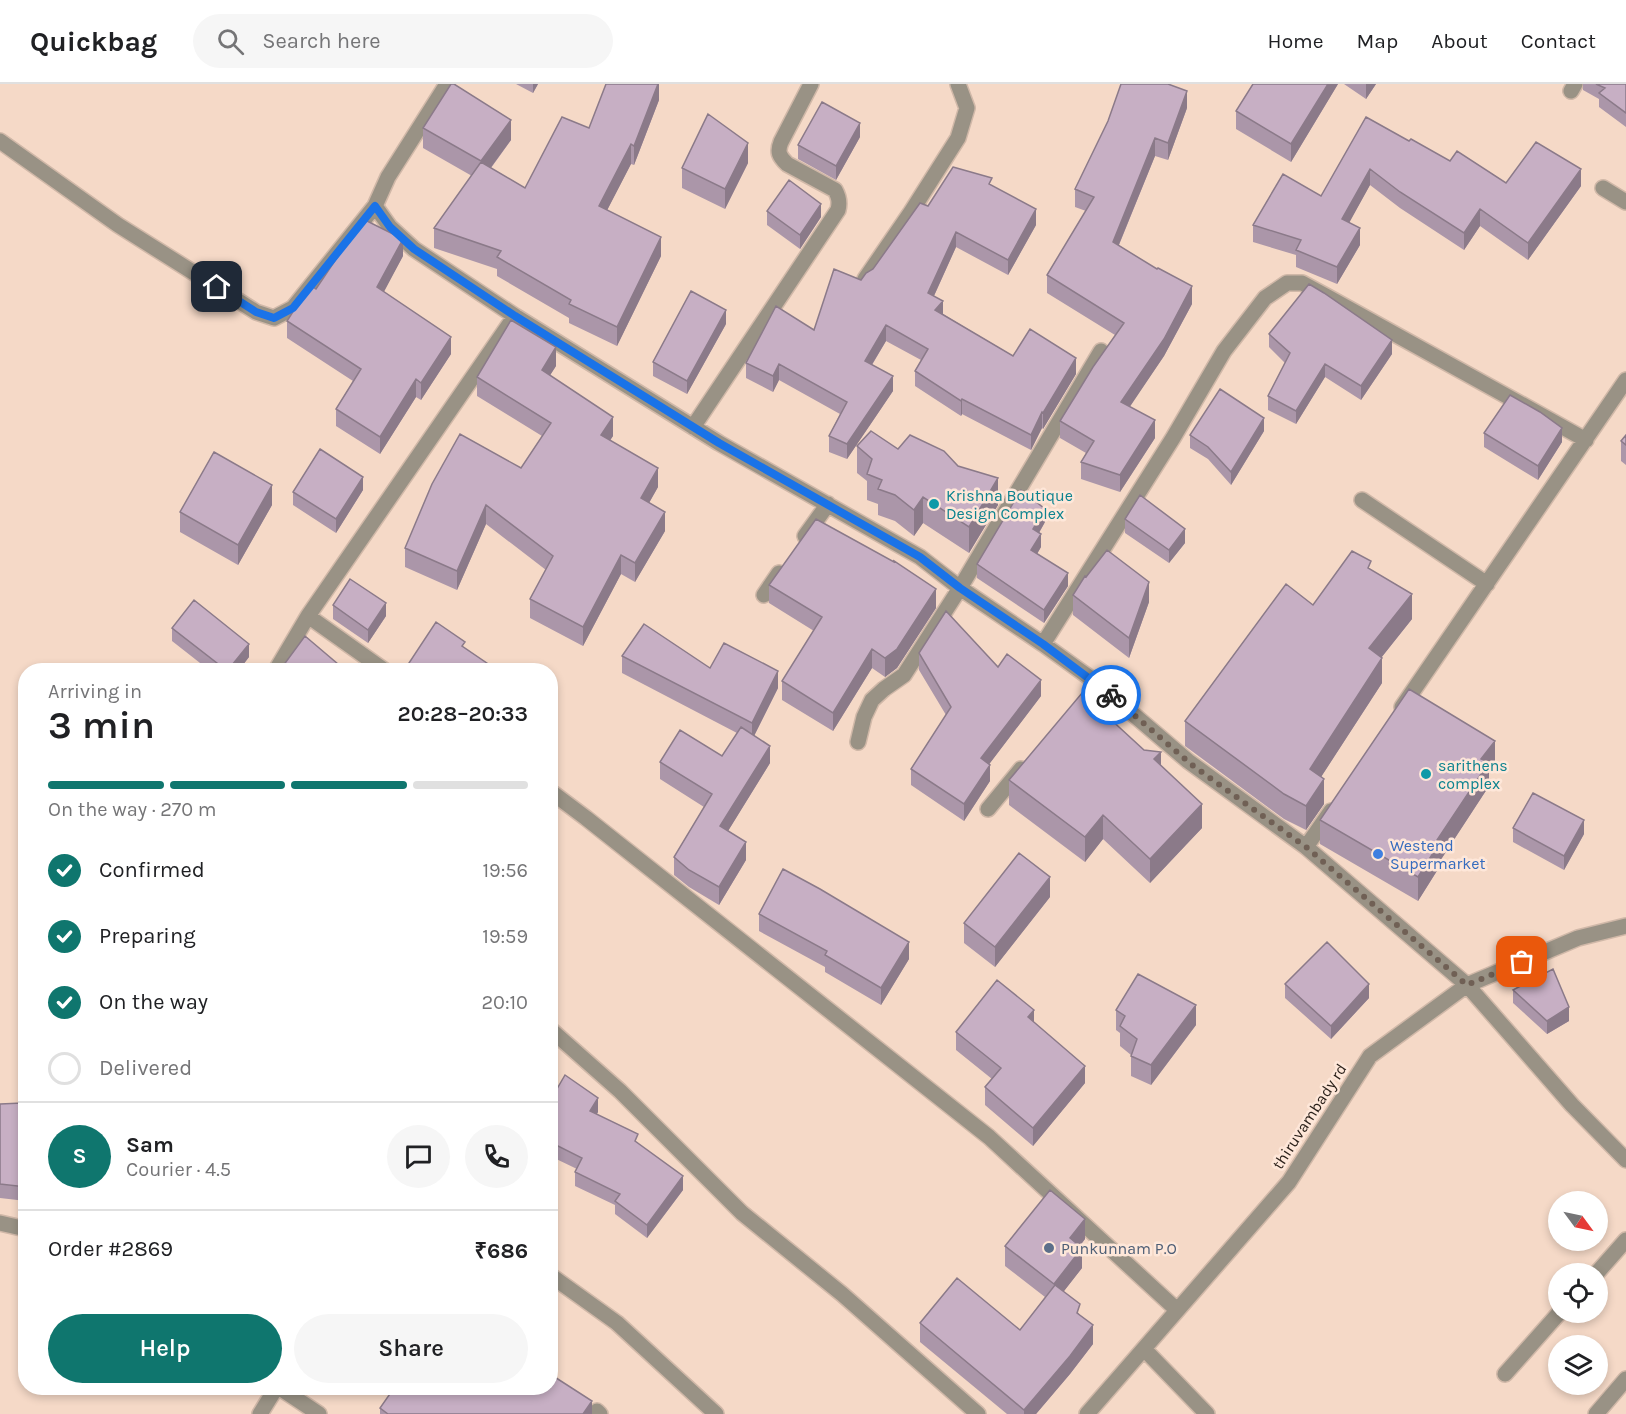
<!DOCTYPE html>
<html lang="en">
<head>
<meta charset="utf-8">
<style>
	body { margin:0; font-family:Karla,sans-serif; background:#f6f6f6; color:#202124; height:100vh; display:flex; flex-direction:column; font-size:22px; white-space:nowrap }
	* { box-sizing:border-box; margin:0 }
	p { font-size:20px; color:#757577 }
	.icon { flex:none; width:33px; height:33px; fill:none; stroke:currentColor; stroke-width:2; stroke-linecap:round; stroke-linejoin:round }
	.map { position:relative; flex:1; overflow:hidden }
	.sheet { position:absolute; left:18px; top:579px; width:540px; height:732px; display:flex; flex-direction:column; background:#fff; border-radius:24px; box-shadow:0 3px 9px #0003 }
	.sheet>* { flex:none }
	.needle { width:39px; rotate:123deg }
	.controls { position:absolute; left:1548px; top:1107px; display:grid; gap:12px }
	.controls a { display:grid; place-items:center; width:60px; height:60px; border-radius:50%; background:#fff; box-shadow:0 3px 9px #0003; font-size:30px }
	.pin { position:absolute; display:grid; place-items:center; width:51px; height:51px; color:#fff; margin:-26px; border-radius:12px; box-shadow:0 3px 9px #0006 }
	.courier { position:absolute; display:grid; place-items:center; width:60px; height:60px; margin:-30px; border:4px solid #1a73e8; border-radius:50%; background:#fff; color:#222; box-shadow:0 2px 8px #0007 }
	.summary em { font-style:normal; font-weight:600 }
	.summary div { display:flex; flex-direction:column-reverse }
	.summary { display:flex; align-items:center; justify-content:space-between; height:102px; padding:0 30px }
	h1 { font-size:39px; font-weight:600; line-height:45px }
	.bar { display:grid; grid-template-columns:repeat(4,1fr); gap:9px 6px; align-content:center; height:72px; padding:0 30px }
	.bar i { height:8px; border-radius:4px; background:#e0e0e0 }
	.bar .on { background:#0f766e }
	.bar p { grid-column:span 4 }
	.line { display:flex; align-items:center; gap:15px; padding:0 30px; border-top:2px solid #e0e0e0 }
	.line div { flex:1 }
	.round { display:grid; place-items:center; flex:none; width:63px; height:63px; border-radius:32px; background:#f6f6f6 }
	ol { padding:0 30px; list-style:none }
	li { display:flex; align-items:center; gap:18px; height:66px }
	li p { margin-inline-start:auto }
	li .icon { padding:6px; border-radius:50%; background:#0f766e; color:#fff; stroke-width:4 }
	li:last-child { color:#757577 }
	li i { width:33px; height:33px; border:3px solid #e0e0e0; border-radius:50% }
	.cta { display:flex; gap:12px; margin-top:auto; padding:12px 30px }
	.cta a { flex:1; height:69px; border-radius:36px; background:#0f766e; color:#fff; font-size:24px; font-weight:600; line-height:69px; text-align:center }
	.cta a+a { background:#f6f6f6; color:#202124 }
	header { display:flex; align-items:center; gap:36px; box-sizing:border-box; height:84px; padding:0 30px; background:#fff; border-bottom:2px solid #e0e0e0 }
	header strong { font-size:28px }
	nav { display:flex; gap:33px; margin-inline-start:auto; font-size:21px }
	.search { width:420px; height:54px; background:#f6f6f6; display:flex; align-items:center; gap:15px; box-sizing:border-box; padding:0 21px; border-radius:33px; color:#757577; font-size:22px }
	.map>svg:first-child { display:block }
</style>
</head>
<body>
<header>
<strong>Quickbag</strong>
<div class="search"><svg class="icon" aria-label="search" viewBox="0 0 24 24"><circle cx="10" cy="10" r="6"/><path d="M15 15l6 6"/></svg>Search here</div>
<nav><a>Home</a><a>Map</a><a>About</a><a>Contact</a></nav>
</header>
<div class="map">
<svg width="1626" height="1330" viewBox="0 0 1626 1330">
	<rect width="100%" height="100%" fill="#f5d9c7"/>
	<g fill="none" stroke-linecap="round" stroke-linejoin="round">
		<defs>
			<path id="minor" d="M447 0 388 93 375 122 390 143 414 165 515 232 719 359 920 473 960 504 1043 560 1093 596 1188 677 1306 763 1467 901 1572 1021 1626 1076
				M1571 7 1575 0
				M0 57 118 141 256 228 274 234 293 224 375 122
				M1603 104 1626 118
				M865 195 911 128 958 54 967 24 958 0
				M693 343 838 126C840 118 839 113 835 106L787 80C779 72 777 68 781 58L811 0
				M1362 416 1487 500
				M805 452 828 420
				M764 511 779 489
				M308 532 384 586
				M1043 560 1173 354 1224 267 1265 214 1287 199H1302L1326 212 1586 356
				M276 586 308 532 515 232
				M1402 623 1626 296
				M858 658 864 633 872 616 884 605 904 591 960 504 1101 267
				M550 707 586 734 989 1053 1177 1226
				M988 725 1021 685
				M1306 763 1331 727
				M550 945 620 1007 742 1129 842 1210 978 1330
				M0 1139 26 1145
				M1596 1190 1626 1156
				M550 1191 617 1239 716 1330
				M1144 1265 1207 1330
				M1505 1290 1560 1228
				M280 1304 319 1330
				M597 1327 600 1330
				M260 1330 276 1304
				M1087 1330 1289 1098 1370 972 1467 901 1578 854 1626 842
				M1596 1330 1626 1295"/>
		</defs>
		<use href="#minor" stroke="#d0b8a8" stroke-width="18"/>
		<use href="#minor" stroke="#999285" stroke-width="15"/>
	</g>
	<path fill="#ab96a9" d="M516 0H538L533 9Z
		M659 0V16L634 81 631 80 607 126 661 172 617 262 569 239V234L497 192V185L434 164V144L472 92 423 64V44L511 56 491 84 525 104 589 44Z
		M1253 0H1338L1291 78 1236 45V27Z
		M1344 0H1376L1366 15Z
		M1583 0H1626V43L1599 23V15L1583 6Z
		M1187 24 1168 76 1155 72 1119 161 1192 220 1164 272 1129 323 1155 354 1120 408 1081 395V378L1086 369 1060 354V337L1115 251 1047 209V191L1086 127 1075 123V105Z
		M860 53 836 96 798 75V61Z
		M1409 57 1450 77 1506 99 1581 102 1528 176 1480 142 1464 166 1400 124 1370 101 1349 138 1360 161 1337 200 1296 183V171L1253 158V141L1321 112Z
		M748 79 725 125 682 104V84Z
		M992 102 1036 141 1008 191 956 163 934 212 943 230 1013 272 1076 290 1043 345 1042 344 1031 366 962 330 961 332 915 302V287L921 276 886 257 872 281 893 307 847 375 829 368V352L840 330 779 296 773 308 746 294V279L814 246 861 196 873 185 928 122Z
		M767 127 821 133 800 165 767 141Z
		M403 172 383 208 451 270 421 316 416 313 380 370 336 342V325L353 297 287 254V237L316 205Z
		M726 240 687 310 653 292V278Z
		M1269 250 1392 270 1361 316 1325 293 1296 340 1268 326V312L1285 279 1269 263Z
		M556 282 550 291 613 352 610 356 658 403 649 419 665 447 635 498 621 490 583 562 530 534V515L546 486 486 440 457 506 405 483V464L521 384 542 352 477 312V293Z
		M1264 347 1231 401 1208 375 1190 364V351Z
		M1484 349 1562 358 1538 396 1484 363Z
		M1626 351V381L1621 377V357Z
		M857 362 898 365 958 382 998 421 969 469 923 439 914 452 895 437 878 431V420L867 416V397L857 389Z
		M363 406 336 449 293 421V408Z
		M272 421 238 481 180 448V428Z
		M1125 435 1185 459 1169 479 1125 449Z
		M1045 438 1039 449 1041 463 1037 470 1068 502 1044 539 977 494V480Z
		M1371 486 1412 535 1381 574 1382 599 1321 693 1324 720 1306 746 1284 735 1185 662V637L1313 521Z
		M1086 493 1149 518 1129 574 1073 531V511Z
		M769 501 936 524 897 584 885 593 872 584 833 647 782 616V597L814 547 769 519Z
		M333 521 386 532 368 559 333 535Z
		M172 544 249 573 239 586H209L172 557Z
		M919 569 998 583 1041 612 989 680 990 697 964 737 911 701V685L946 631 919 586Z
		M622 572 710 584 778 604 754 652 770 679 728 747 746 776 719 821 689 803 674 791V773L704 723 660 695V678L722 672 737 649 622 589Z
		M407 582 497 586H407Z
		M1495 681 1489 688V702L1440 777V782L1418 817 1320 760V736Z
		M1161 682 1202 744 1150 799 1103 755 1085 778 1009 721V696Z
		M1513 744 1584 750 1564 786 1513 758Z
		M1050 813 995 883 964 859V839Z
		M759 830 909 875 881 921 825 888V883L759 847Z
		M1285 900 1369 914 1331 955 1285 914Z
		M1513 906 1569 937 1547 950 1513 919Z
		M1116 926 1196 941 1151 1001 1131 992V971L1120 962V949L1116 946Z
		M1034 939 1085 999 1033 1062 985 1021V1003L992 995 956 966V948Z
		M550 1017 598 1028 597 1030 638 1059 683 1106 647 1154 615 1130V1121L575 1102V1088L577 1085 550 1072Z
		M0 1020 26 1030V1117L0 1114Z
		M1085 1155 1080 1162 1082 1184 1063 1208 1080 1231 1093 1260 1070 1290 1036 1330H1007L920 1258V1239L1020 1246 1045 1213 1005 1182V1162Z
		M380 1324 592 1330H380Z"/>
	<path fill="#8b7a89" d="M533 0H538L533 9Z
		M658 0H659V16L634 81V62Z
		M1328 0H1338L1291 78V60Z
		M1366 0H1376L1366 15Z
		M1187 7V24L1168 76V59Z
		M511 36V56L481 97V77Z
		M860 39V53L836 96V82Z
		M1155 54V72L1113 175V158Z
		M748 59V79L725 125V105Z
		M631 60V80L599 142V122Z
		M1370 85V101L1342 152V135Z
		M1581 85V102L1528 176V159Z
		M821 120V133L800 165V151Z
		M1036 125V141L1008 191V176Z
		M1480 125V142L1464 166V149Z
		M1360 144V161L1337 200V183Z
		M956 148V163L928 225V209Z
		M661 153V172L617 262V243Z
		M403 155V172L377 221V203Z
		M1192 202V220L1164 272 1121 336V318Z
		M943 217V232L935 226Z
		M726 226V240L687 310V297Z
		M886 241V257L865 292V277Z
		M451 253V270L421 316V299Z
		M1392 256V270L1361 316V302Z
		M556 263V282L542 304V286Z
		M1076 274V290L1043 345V329Z
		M779 280V296L773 308V292Z
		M1325 280V293L1296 340V327Z
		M893 292V307L847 375V360Z
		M416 295V313L380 370V353Z
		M962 315V330L961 332V317Z
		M1042 328V344L1031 366V351Z
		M613 333V352L601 370V351Z
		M1264 334V347L1231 401V388Z
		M1155 336V354L1120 408V391Z
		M1562 344V358L1538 396V382Z
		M658 384V403L641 433V414Z
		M363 393V406L336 449V435Z
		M998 394V421L969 469V443Z
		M272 401V421L238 481V461Z
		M923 413V439L914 452V426Z
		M486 421V440L457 506V487Z
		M1045 425V438L1033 459V445Z
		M665 428V447L635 498V479Z
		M1185 445V459L1169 479V466Z
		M1041 450V463L1031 480V466Z
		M621 471V490L583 562V543Z
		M1068 489V502L1044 539V526Z
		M1149 498V518L1129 574V554Z
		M936 505V524L897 584 885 593V574Z
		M1412 510V535L1369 589V564Z
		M386 519V532L368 559V546Z
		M249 560V573L239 586H228Z
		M872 565V584L833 647V629Z
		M1382 574V599L1310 710V685Z
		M778 587V604L752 656V639Z
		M1041 596V612L981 691V674Z
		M1495 657V681L1489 688V702L1440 777V782L1418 817V793L1481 675Z
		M770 662V679L720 760V742Z
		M1161 668V693L1154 675Z
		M990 681V697L964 737V720Z
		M1324 695V720L1306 746V722Z
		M1202 720V744L1150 799V775Z
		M1103 731V755L1085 778V753Z
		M1584 736V750L1564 786V772Z
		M746 758V776L719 821V803Z
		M1050 793V813L995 883V863Z
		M909 858V875L881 921V904Z
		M1369 900V914L1331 955V942Z
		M1196 921V941L1151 1001V981Z
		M1569 923V937L1547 950V937Z
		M1034 926V944L1028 933Z
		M1085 982V999L1033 1062V1044Z
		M598 1014V1028L590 1040V1027Z
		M683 1092V1106L647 1154V1141Z
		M1085 1135V1155L1070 1174V1154Z
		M1082 1164V1184L1054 1220V1200Z
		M552 1215V1234L550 1235V1216Z
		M1093 1241V1260L1070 1290 1036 1330H1024V1326Z
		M592 1317V1330H583Z"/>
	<path fill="#c7afc4" stroke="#8b7a89" stroke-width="1.5" d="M451 0H454L511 36 481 77 423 44Z
		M606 0H658L634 62 631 60 599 122 661 153 617 243 569 220 571 216 497 173 501 167 434 144 481 78 525 104 562 33 589 44Z
		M1121 0H1168L1187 7 1168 59 1155 54 1113 158 1157 185 1158 184 1192 202 1164 255 1121 318 1155 336 1120 391 1081 378 1094 357 1060 337 1093 283 1124 239 1047 191 1094 113 1075 105 1108 37Z
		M1253 0H1328L1291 60 1236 27Z
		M1596 0H1626V29L1599 9 1605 4Z
		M822 18 860 39 836 82 798 61Z
		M708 30 748 59 725 105 682 84Z
		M1366 33 1409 57 1411 55 1450 77 1457 67 1506 99 1536 58 1581 85 1528 159 1480 125 1464 149 1400 108 1370 85 1342 135 1360 144 1337 183 1296 166 1301 156 1253 141 1283 90 1321 112Z
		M953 83 992 94 989 100 1036 125 1008 176 956 148 928 209 943 217 935 226 1013 272 1030 245 1076 274 1043 329 1042 328 1031 351 962 315 961 317 915 287 928 265 886 241 865 277 893 292 847 360 829 352 847 318 779 280 773 292 746 279 776 222 814 246 834 185 861 196 866 189 873 185 920 119 928 122Z
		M789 96 821 120 800 151 767 127Z
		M363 135 403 155 377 203 451 253 421 299 416 295 380 353 336 325 361 285 287 237 310 201 316 205Z
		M1309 200 1324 209 1392 256 1361 302 1325 280 1296 327 1268 312 1290 269 1269 250Z
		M691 207 726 226 687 297 653 278Z
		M511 236 556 263 542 286 613 333 601 351 658 384 641 414 665 428 635 479 621 471 583 543 530 515 553 472 486 421 457 487 405 464 432 400 460 350 521 384 551 339 477 293Z
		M1220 305 1264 334 1231 388 1208 363 1190 351Z
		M1510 311 1540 328 1562 344 1538 382 1484 349Z
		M871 347 898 365 910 351 944 367 958 382 998 394 969 443 923 413 914 426 895 411 878 405 882 396 867 390 872 375 857 362Z
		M1626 351V361L1621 357Z
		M320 365 363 393 336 435 293 408Z
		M214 368 272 401 238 461 180 428Z
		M1021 406 1045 425 1033 445 1041 450 1031 466 1068 489 1044 526 977 480Z
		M1140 411 1185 445 1169 466 1125 435Z
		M816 435 894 478V477L936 505 897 565 885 574 872 565 833 629 782 597 822 533 769 501Z
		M1107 466 1149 498 1129 554 1073 511 1085 492 1086 493Z
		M1352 467 1371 477 1368 484 1412 510 1369 564 1382 574 1310 685 1324 695 1306 722 1284 710 1185 637 1286 500 1313 521Z
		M350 495 386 519 368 546 333 521Z
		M194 516 249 560 228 586H226L172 544Z
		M946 527 998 583 1007 570 1041 596 981 674 990 681 964 720 911 685 951 623 919 569Z
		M436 538 465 558 462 562 497 586H414L407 582Z
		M644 540 710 584 724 559 778 587 752 639 622 572Z
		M305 552 345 586H280Z
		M1409 605 1495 657 1481 675 1489 678 1437 756 1440 758 1418 793 1320 736Z
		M1082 609 1144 666 1161 668 1154 675 1202 720 1150 775 1103 731 1085 753 1009 696Z
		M741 643 770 662 720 742 746 758 719 803 689 786 674 773 712 710 660 678 680 646 722 672Z
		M1533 709 1584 736 1564 772 1513 744Z
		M1019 769 1050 793 995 863 964 839Z
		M783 785 820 805 909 858 881 904 825 871 827 867 759 830Z
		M1327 858 1369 900 1331 942 1285 900Z
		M1553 885 1569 923 1547 937 1513 906Z
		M1138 890 1196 921 1151 981 1131 972 1137 955 1120 942 1125 932 1116 926Z
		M997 896 1034 926 1028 933 1085 982 1033 1044 985 1003 1001 984 956 948Z
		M565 991 598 1014 590 1027 638 1050 635 1057 683 1092 647 1141 615 1117 620 1110 575 1088 582 1074 550 1058V1054L554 1046 550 1044V1017Z
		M22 1019V1029L26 1030V1103L0 1100V1020Z
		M1050 1106 1085 1135 1070 1154 1082 1164 1054 1200 1005 1162Z
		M957 1194 1020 1246 1055 1201 1080 1220 1077 1229 1093 1241 1070 1272 1024 1326 920 1239Z
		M550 1290 592 1317 583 1330H388L380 1324 394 1304H550Z"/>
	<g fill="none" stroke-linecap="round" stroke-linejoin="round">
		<path stroke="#706055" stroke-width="6" stroke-dasharray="0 10.8" d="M1111 611 1192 681 1306 763 1467 901 1522 878"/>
		<path stroke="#1a73e8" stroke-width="8" d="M217 203 256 228 274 234 293 224 375 122 390 143 414 165 515 232 719 359 920 473 960 504 1043 560 1111 611"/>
	</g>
	<g fill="#0f9aa8" stroke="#fee7d9" stroke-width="2">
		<circle cx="934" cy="420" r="6"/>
		<circle cx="1426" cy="690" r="6"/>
	</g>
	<circle fill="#3f7fe0" stroke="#fee7d9" stroke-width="2" cx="1378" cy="770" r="6"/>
	<circle fill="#5c6f8a" stroke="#fee7d9" stroke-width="2" cx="1049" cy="1164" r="6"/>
	<g text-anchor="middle" stroke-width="5" stroke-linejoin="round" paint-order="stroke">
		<g font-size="16" fill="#0d838f" stroke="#fee7d9" text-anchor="start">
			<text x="946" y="417">Krishna Boutique<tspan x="946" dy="18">Design Complex</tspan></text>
			<text x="1438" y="687">sarithens<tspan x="1438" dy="18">complex</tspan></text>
		</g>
		<g font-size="16" fill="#366cbe" stroke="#fee7d9" text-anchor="start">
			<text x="1390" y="767">Westend<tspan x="1390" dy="18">Supermarket</tspan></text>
		</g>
		<g font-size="16" fill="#291f18" stroke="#fee7d9">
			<text transform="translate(1309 1032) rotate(-57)" y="6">thiruvambady rd</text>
		</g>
		<g font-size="16" fill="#4e5e75" stroke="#fee7d9" text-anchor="start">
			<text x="1061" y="1170">Punkunnam P.O</text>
		</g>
	</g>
</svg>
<div class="controls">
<a><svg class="needle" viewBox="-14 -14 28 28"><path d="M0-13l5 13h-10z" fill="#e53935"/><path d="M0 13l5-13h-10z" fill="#757577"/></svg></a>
<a><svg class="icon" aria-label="locate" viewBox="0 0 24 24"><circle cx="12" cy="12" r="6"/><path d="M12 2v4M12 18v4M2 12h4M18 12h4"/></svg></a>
<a><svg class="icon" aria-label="layers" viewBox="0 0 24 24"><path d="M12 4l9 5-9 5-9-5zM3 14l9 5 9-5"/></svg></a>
</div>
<div class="pin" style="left:1522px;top:878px;background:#ea580c"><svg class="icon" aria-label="bag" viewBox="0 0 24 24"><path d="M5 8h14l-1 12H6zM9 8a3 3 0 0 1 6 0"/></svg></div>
<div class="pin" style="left:217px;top:203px;background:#1f2937"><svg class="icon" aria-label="home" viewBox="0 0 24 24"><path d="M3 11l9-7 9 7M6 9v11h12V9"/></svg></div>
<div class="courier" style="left:1111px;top:611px"><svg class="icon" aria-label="bike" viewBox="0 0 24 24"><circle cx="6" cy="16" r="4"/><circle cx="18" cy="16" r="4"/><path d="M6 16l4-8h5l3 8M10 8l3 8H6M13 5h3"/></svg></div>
<section class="sheet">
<div class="summary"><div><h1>3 min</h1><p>Arriving in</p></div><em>20:28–20:33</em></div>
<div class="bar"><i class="on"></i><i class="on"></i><i class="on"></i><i></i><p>On the way · 270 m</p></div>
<ol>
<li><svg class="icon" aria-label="check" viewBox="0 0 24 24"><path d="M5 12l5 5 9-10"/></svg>Confirmed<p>19:56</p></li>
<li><svg class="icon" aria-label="check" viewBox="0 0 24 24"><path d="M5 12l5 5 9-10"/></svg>Preparing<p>19:59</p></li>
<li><svg class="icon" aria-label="check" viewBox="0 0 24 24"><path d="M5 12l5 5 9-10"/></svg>On the way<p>20:10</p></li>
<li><i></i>Delivered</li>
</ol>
<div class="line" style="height:108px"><b class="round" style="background:#0f766e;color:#fff">S</b><div><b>Sam</b><p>Courier · 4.5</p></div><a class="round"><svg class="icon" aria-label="chat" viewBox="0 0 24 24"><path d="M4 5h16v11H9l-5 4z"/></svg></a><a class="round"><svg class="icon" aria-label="phone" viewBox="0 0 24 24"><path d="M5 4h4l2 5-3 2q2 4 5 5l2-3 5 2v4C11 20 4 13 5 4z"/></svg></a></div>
<div class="line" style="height:78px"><div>Order #2869</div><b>₹686</b></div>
<div class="cta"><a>Help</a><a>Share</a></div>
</section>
</div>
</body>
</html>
